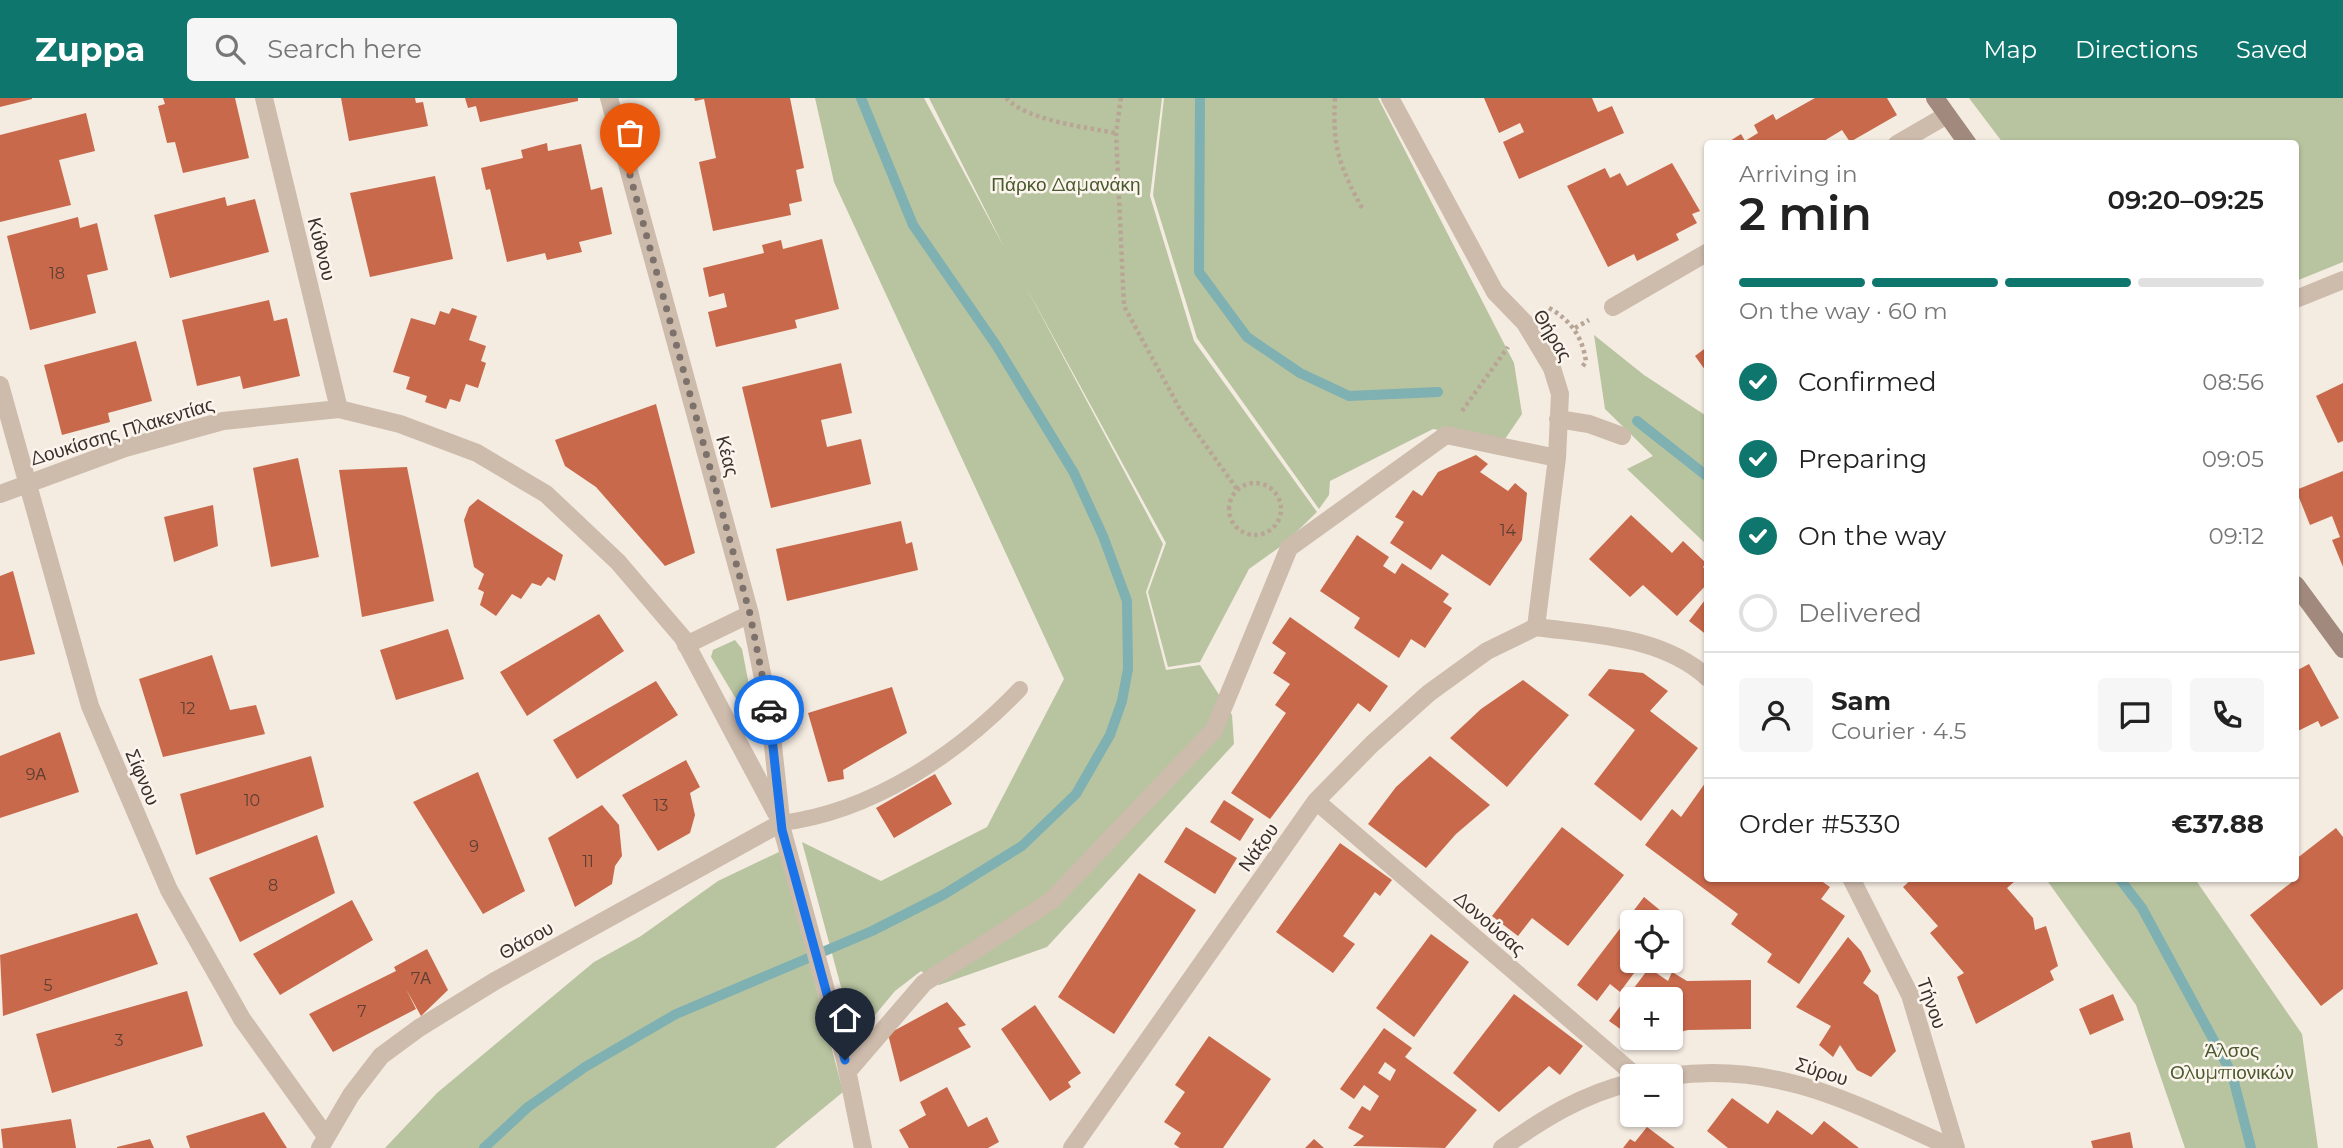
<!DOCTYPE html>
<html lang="en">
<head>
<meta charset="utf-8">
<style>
	body { margin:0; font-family:Montserrat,sans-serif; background:#f6f6f6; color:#222; height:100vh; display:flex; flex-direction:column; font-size:26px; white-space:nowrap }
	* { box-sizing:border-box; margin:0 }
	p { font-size:23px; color:#767676 }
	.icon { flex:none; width:38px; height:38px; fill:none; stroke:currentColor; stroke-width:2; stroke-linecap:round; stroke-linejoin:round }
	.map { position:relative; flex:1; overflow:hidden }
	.details { position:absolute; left:1704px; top:42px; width:595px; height:742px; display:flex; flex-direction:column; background:#fff; border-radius:7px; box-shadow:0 2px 5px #0004 }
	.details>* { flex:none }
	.buttons { position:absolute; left:1620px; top:812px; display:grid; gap:14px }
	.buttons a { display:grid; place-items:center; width:63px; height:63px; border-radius:7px; background:#fff; box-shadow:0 2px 5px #0004; font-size:35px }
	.pin { position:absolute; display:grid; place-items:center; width:60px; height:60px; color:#fff; margin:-72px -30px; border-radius:50% 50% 50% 0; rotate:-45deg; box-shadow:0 0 7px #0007 }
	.pin .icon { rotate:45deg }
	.courier { position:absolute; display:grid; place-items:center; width:70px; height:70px; margin:-35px; border:5px solid #1a73e8; border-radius:50%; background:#fff; color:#222; box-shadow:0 2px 9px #0007 }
	.summary em { font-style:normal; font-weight:600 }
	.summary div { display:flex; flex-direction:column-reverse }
	.summary { display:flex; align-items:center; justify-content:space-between; height:119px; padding:0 35px }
	h1 { font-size:46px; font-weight:600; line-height:52px }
	.bar { display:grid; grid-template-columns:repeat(4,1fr); gap:10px 7px; align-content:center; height:84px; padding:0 35px }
	.bar i { height:9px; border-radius:5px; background:#e0e0e0 }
	.bar .on { background:#0f766e }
	.bar p { grid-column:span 4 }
	.line { display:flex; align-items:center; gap:18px; padding:0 35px; border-top:2px solid #e0e0e0 }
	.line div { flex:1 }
	.round { display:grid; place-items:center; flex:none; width:74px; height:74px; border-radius:7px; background:#f6f6f6 }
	ol { padding:0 35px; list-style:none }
	li { display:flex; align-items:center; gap:21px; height:77px }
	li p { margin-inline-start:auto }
	li .icon { padding:7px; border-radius:50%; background:#0f766e; color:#fff; stroke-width:4 }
	li:last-child { color:#767676 }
	li i { width:38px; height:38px; border:4px solid #e0e0e0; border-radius:50% }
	header { display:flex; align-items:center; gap:42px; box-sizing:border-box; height:98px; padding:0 35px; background:#0f766e; color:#fff }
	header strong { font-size:33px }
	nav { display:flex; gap:38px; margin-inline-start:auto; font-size:24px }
	.search { width:490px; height:63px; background:#f6f6f6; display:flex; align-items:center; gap:18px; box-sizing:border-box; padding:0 24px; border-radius:7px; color:#767676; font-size:26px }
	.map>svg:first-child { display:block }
</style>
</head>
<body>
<header>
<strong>Zuppa</strong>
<div class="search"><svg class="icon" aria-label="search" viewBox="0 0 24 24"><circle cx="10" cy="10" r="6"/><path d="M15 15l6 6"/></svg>Search here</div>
<nav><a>Map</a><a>Directions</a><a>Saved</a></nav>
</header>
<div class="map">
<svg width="2343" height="1050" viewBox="0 0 2343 1050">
	<rect width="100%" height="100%" fill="#f4ebe1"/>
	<path fill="#b8c4a0" d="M815 0H924L1004 149 929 0H1162L1150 98 1194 243 1317 414 1284 446 1249 471 1200 564 1168 569 1148 494 1166 445 1025 187 1163 446 1146 494 1166 572 1200 567 1232 617 1234 646 1047 849 939 887 921 873 895 893 855 941 802 744 881 783 987 729 1064 581 834 84Z
		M1164 0H1378L1514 265 1522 316 1503 344 1433 331 1330 383 1329 397 1319 411 1197 240 1153 97Z
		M1969 0H2343V164L2296 183V46L2003 45Z
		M1594 237 1644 277 1708 319V448L1627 371 1653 358 1605 311Z
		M735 542 742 551 753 608 749 613 742 611 711 559 713 552Z
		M781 753 843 994 775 1050H385L437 995 594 864 641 838 718 783Z
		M2046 781H2195L2302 936 2318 1050H2185L2136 907Z"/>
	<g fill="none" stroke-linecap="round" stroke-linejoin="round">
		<path stroke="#7fb0b2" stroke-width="10" d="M1200 0 1199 174 1247 239 1300 275 1349 298 1438 294
			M1637 323 1708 379
			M2119 780 2142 810 2232 976 2251 1050
			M484 1050 528 1009 585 969 676 916 872 833 943 797 1022 748 1076 696 1110 637 1122 603 1128 571 1127 503 1103 438 1074 375 996 247 913 127 861 0"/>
	</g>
	<path fill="#c8694b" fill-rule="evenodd" d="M0 0H32V1L0 9Z
		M163 0H235L249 60 183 75 175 44 167 45 158 8 165 6Z
		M341 0H415L416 5 423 4 428 28 349 43Z
		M465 0H578V3L480 24 476 8 468 10Z
		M694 0H790L804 70 796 72 802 103 789 106 791 117 713 133 699 64 716 60 704 1 695 3Z
		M1484 0H1592L1598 14 1612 8 1624 35 1519 81 1503 44 1524 34 1520 25 1499 35Z
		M1815 0H1887L1897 17 1850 44 1842 32 1819 46H1725L1741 36 1745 43 1758 35 1754 27 1773 16 1776 22Z
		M86 15 95 53 59 62 71 107 0 124V37Z
		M547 45 548 53 581 46 591 92 602 89 612 136 579 144 582 154 547 162 545 155 507 164 490 91 486 92 481 70 523 60 521 52Z
		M1672 65 1700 113 1692 116 1697 125 1676 136 1679 142 1637 163 1634 156 1608 169 1567 88 1605 70 1610 80 1620 75 1627 88Z
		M435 78 453 161 370 179 350 95Z
		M225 99 227 108 255 101 269 154 170 180 154 117Z
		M78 119 80 130 97 125 108 172 87 177 96 215 30 232 7 138Z
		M822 141 839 211 795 222 797 230 716 249 708 214 727 209 724 195 709 199 703 170 764 155 762 147 781 142 783 151Z
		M269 202 274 223 287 220 300 278 243 291 240 278 197 288 182 222Z
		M452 210 477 218 469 242 486 248 481 263 486 265 478 290 466 286 460 304 450 301 446 311 425 304 427 298 406 291 410 279 393 274 411 220 435 227 440 213 449 216Z
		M136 243 152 303 108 315 110 324 62 337 44 267Z
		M1708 248V276L1695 258Z
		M841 265 852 315 821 322 827 349 861 341 871 386 771 410 742 289Z
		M2343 285V343L2338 345 2316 298Z
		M656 306 695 455 665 468 596 389 565 368 555 342Z
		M1476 357 1488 366 1480 374 1508 393 1515 385 1527 395 1522 442 1490 488 1442 456 1431 472 1390 445 1404 424 1395 419 1413 392 1422 398 1438 374Z
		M298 360 319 459 271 469 253 370Z
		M407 369 434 503 362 519 339 372Z
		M2343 373V469L2332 442 2340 439 2332 418 2310 427 2296 392Z
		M478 401 563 457 555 483 548 479 541 488 532 485 521 501 512 496 496 518 480 507 484 494 478 491 484 476 474 469 464 422 469 409Z
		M213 407 218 448 174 464 164 419Z
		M1631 417 1672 455 1683 443 1706 465 1703 469 1708 474V485L1677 518 1643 487 1630 499 1589 461Z
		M901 423 906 446 912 444 918 472 787 503 776 451Z
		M1357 437 1389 459 1383 468 1395 476 1402 465 1449 496 1443 504 1452 510 1425 550 1411 541 1399 560 1354 530 1360 520 1320 493Z
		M13 473 35 556 0 563V478Z
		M1708 498V538L1689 523Z
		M599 516 624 553 527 618 500 574Z
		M1290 519 1388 588 1370 614 1358 605 1270 721 1231 695 1286 615 1275 607 1290 586 1273 575 1286 555 1272 545Z
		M448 531 464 581 396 602 380 552Z
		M212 557 230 612 256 607 265 636 163 659 139 581Z
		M2309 566 2339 620 2321 629 2318 623 2296 634V573Z
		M1609 571 1643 575 1668 593 1650 613 1698 650 1641 723 1594 686 1635 632 1588 597Z
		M1523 582 1569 617 1507 689 1450 640 1481 611Z
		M656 583 678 617 577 681 553 642Z
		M892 589 907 635 843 672 844 681 828 684 808 615Z
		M60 634 79 694 0 720V658Z
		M311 658 324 709 196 757 180 696Z
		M1430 658 1490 707 1456 736 1426 770 1368 726 1396 689Z
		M686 662 700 689 690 695 695 717 690 735 658 753 622 697Z
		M478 674 525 793 483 816 413 704Z
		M935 676 952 706 894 740 876 710Z
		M1708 681V780H1817L1830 789 1821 801 1845 818 1799 886 1767 864 1772 856 1731 826 1738 816 1645 747 1672 711 1681 719Z
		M1224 702 1254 721 1240 743 1210 724Z
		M602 707 619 727 622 758 615 768 612 786 575 809 548 740Z
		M1186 729 1237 760 1215 796 1164 764Z
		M1562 729 1624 777 1568 848 1532 820 1518 838 1492 818Z
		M2336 730 2343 739V891L2321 908 2250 817 2297 780 2296 761Z
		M317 737 335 795 240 844 209 780Z
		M1340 745 1392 782 1380 798 1375 794 1343 838 1355 846 1333 875 1276 834Z
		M1139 775 1196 812 1114 936 1058 899Z
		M1913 780H2013L2015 783 2007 790 2033 820 2035 832 2046 828 2058 868 2050 873 2054 882 1976 926 1957 879 1964 875 1930 835 1938 828 1903 789Z
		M1644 799 1661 813 1655 821 1658 824H1633V863H1643L1620 894 1610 886 1597 903 1577 887Z
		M352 802 373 842 280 897 253 856Z
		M137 815 158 866 3 918 0 857Z
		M1431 836 1469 864 1414 939 1376 910Z
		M1848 839 1861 853 1871 873 1863 885 1878 897 1896 953 1871 979 1857 972 1840 947 1833 959 1819 947 1831 928 1796 909Z
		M427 851 448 892 421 918 406 891 416 911 333 954 309 916 396 873 394 869Z
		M1649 870 1668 883 1672 874 1687 883 1751 882V931L1688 932 1671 936V901H1633V940L1609 923Z
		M187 893 203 948 52 995 36 936Z
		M1514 896 1583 948 1560 977 1549 968 1499 1014 1453 975Z
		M2113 896 2124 922 2090 937 2079 911Z
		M947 904 966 927 958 930 971 949 900 984 888 936Z
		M1035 907 1081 975 1068 984 1071 989 1050 1003 1001 931Z
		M1384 930 1412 950 1405 959 1477 1012 1445 1050 1353 1048 1364 1038 1348 1030 1362 1008 1370 1013 1379 998 1364 987 1354 1001 1340 991ZM1385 964 1396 972 1390 983 1378 975Z
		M1209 938 1271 981 1223 1050H1180L1174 1046 1181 1035 1164 1024 1185 994 1175 987Z
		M947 989 968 1029 987 1019 999 1044 988 1050H909L899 1032 926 1017 920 1004Z
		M1732 1000 1768 1026 1777 1012 1812 1037 1824 1023 1859 1050H1728L1707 1033Z
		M264 1014 287 1050H190L186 1038Z
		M71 1021 76 1050H3L1 1031Z
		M1647 1029 1675 1050H1623L1630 1041 1635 1044Z
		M2130 1034 2133 1050H2093L2091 1043Z
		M150 1041 154 1050H117V1049Z
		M1314 1041 1324 1050H1305Z"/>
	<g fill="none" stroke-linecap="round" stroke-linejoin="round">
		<path stroke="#b9a596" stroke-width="4.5" stroke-dasharray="3.5 3.5" stroke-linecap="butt" d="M1006 0C1028 23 1085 29 1116 35
			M1121 0 1116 35 1124 208 1181 313 1237 391
			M1335 0C1332 50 1340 69 1363 112
			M1549 210C1571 222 1583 240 1586 264L1582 269
			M1575 230 1589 222
			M1462 313 1508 249
			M1229 411a26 26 0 1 1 52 0a26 26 0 1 1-52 0Z"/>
		<path stroke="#cdbbac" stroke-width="16" d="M781 725C872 714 958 656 1020 591"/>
		<path stroke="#cdbbac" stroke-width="18" d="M264 0 339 311
			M609 0 750 516 769 610 782 731 845 962 863 1050
			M1390 0 1495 194 1525 225 1552 270 1560 296 1557 360 1536 529
			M1897 46 1947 17
			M2296 201 2343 182
			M1613 209 1708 154
			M0 287 90 608 169 792 242 921 325 1037
			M1558 321 1589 326 1622 338
			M0 396 125 350 223 323 339 311 400 326 477 355 546 396 618 464 683 540 776 715
			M1536 529C1595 537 1662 538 1708 580
			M686 547 750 516
			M1316 703 1636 978
			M1851 780 1910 897 1956 1050
			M848 973 924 885 1051 803 1214 632 1289 450 1446 337 1557 360
			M1670 978C1780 963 1856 1007 1953 1050
			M320 1050 351 997 381 958 419 930 495 883 781 725
			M1072 1050 1316 703 1372 646 1429 595 1487 553 1536 529
			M1502 1050C1544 1020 1583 996 1633 984"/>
		<path stroke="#a18a7d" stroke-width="18" d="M1935 0 1968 46
			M2296 487 2343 551"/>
	</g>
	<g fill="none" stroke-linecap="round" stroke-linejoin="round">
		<path stroke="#7c716b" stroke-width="7" stroke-dasharray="0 12.6" d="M630 77 750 516 769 612"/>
		<path stroke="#1a73e8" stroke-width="9" d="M769 612 782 732 845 962"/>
	</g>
	<g text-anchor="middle" stroke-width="5" stroke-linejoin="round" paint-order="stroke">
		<g font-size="16" fill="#5e3e33">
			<text x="57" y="181">18</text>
			<text x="1508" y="438">14</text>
			<text x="188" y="616">12</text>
			<text x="36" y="682">9Α</text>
			<text x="252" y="708">10</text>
			<text x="661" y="713">13</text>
			<text x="474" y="754">9</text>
			<text x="588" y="769">11</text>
			<text x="273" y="793">8</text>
			<text x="421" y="886">7Α</text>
			<text x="48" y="893">5</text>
			<text x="362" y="919">7</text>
			<text x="119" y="948">3</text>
		</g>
		<g font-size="19" fill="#4a5a2e" stroke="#fbf5ee">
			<text x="1066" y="93">Πάρκο Δαμανάκη</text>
			<text x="2232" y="959">Άλσος<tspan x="2232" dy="22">Ολυμπιονικών</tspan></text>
		</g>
		<g font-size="19" fill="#3b302b" stroke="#fbf5ee">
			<text transform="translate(322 151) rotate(76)" y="7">Κύθνου</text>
			<text transform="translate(1553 237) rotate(59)" y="7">Θήρας</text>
			<text transform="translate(122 333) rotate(-17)" y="7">Δουκίσσης Πλακεντίας</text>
			<text transform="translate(728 358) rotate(75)" y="7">Κέας</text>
			<text transform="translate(143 679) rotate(67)" y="7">Σίφνου</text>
			<text transform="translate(1258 749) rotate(-55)" y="7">Νάξου</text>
			<text transform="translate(1490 825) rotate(41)" y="7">Δονούσας</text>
			<text transform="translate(526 842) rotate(-29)" y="7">Θάσου</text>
			<text transform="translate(1932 905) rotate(70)" y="7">Τήνου</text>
			<text transform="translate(1822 973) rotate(18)" y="7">Σύρου</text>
		</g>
	</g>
</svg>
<div class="buttons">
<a><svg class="icon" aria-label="locate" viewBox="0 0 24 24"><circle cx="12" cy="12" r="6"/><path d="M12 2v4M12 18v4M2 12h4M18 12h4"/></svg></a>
<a>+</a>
<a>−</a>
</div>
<div class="pin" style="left:630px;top:77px;background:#ea580c"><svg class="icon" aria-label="bag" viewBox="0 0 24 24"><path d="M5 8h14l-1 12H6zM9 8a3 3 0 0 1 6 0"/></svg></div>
<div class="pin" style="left:845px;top:962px;background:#1f2937"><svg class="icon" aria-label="home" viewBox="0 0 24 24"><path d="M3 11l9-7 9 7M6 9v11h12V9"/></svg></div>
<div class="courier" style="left:769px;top:612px"><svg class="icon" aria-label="car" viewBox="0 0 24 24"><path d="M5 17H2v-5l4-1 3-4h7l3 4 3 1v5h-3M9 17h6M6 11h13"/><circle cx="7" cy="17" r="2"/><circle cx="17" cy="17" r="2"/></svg></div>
<section class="details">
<div class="summary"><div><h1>2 min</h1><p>Arriving in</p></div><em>09:20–09:25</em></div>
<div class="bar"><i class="on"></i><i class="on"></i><i class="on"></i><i></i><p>On the way · 60 m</p></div>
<ol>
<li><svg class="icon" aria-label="check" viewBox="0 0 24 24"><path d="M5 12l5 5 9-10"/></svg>Confirmed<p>08:56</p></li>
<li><svg class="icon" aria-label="check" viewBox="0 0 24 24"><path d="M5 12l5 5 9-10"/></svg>Preparing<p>09:05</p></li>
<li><svg class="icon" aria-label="check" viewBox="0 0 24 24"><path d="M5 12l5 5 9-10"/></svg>On the way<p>09:12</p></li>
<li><i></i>Delivered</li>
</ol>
<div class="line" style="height:126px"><a class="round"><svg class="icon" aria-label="person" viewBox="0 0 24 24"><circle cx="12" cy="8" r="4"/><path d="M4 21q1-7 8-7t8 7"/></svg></a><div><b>Sam</b><p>Courier · 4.5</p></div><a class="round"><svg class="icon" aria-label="chat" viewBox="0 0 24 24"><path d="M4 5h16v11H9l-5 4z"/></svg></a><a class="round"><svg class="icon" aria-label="phone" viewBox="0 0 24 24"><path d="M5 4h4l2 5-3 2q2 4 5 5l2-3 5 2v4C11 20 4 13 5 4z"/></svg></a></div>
<div class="line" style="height:91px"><div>Order #5330</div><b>€37.88</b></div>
</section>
</div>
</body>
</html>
